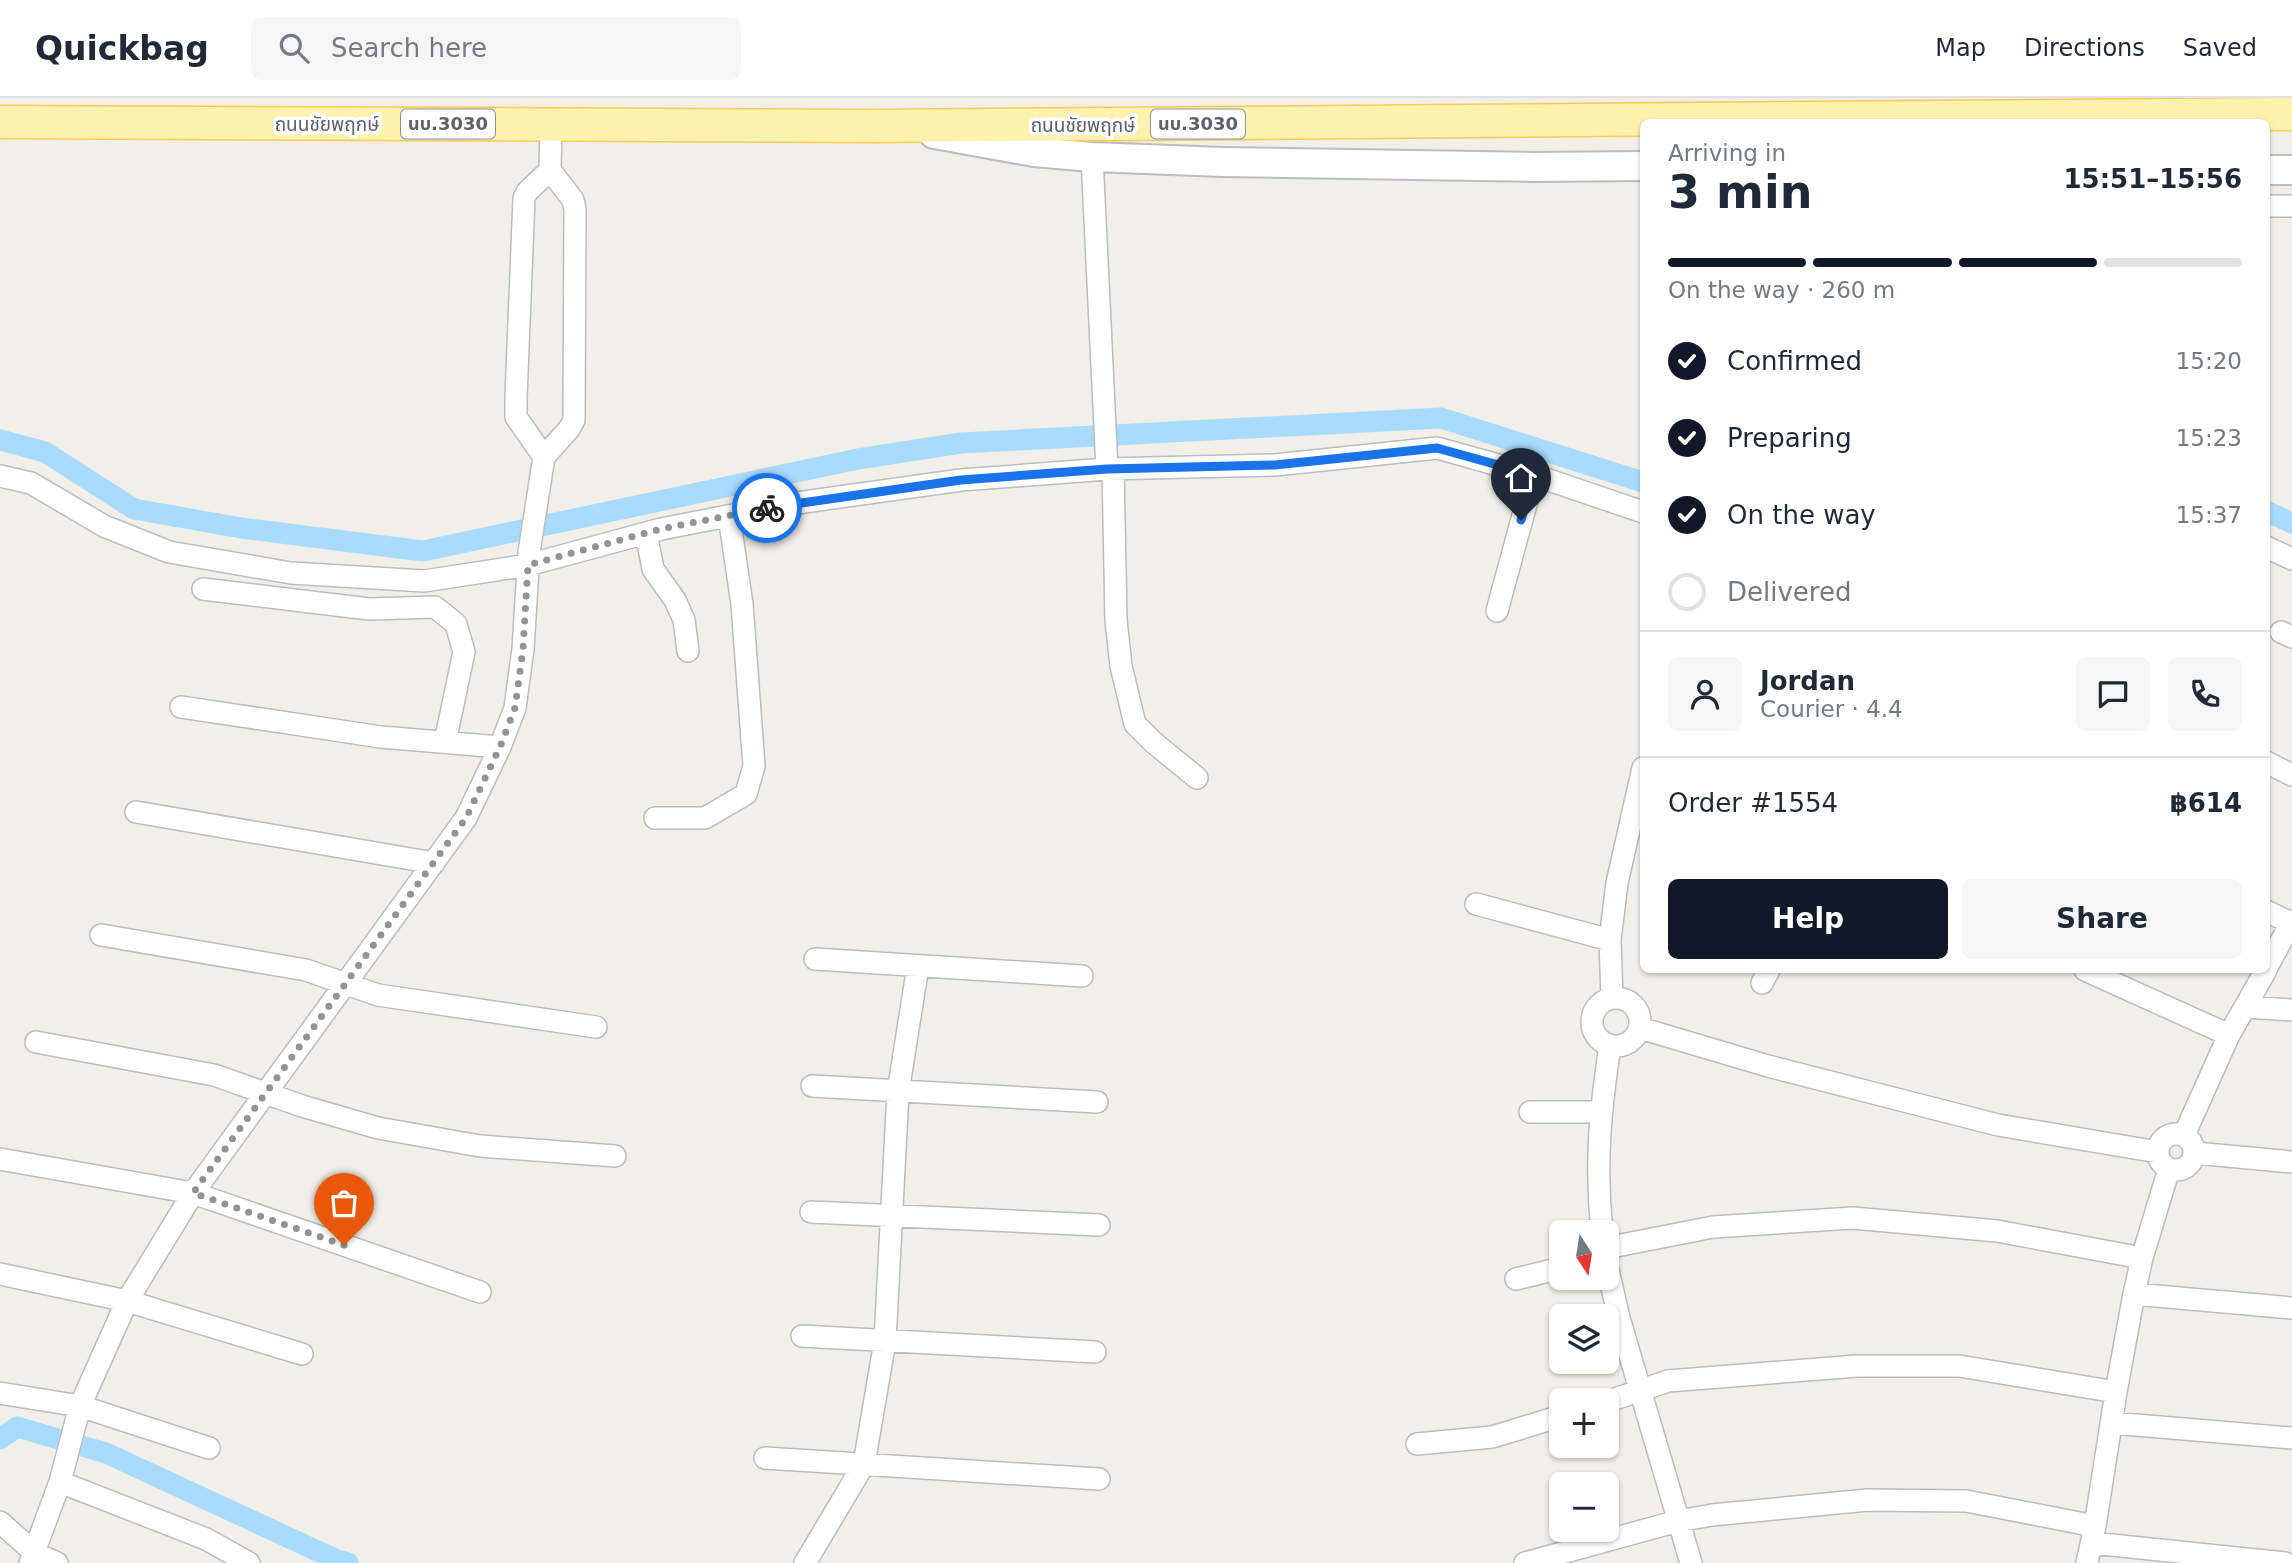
<!DOCTYPE html>
<html lang="en">
<head>
<meta charset="utf-8">
<style>
	body { margin:0; font-family:"DejaVu Sans","Noto Sans Thai",sans-serif; background:#f6f6f7; color:#1f2937; height:100vh; display:flex; flex-direction:column; font-size:26px; white-space:nowrap }
	* { box-sizing:border-box; margin:0 }
	p { font-size:23px; color:#747a83 }
	.icon { flex:none; width:38px; height:38px; fill:none; stroke:currentColor; stroke-width:2; stroke-linecap:round; stroke-linejoin:round }
	.map { position:relative; flex:1; overflow:hidden }
	.drawer { position:absolute; left:1640px; top:21px; width:630px; height:854px; display:flex; flex-direction:column; background:#fff; border-radius:10px; box-shadow:0 2px 5px #0004 }
	.drawer>* { flex:none }
	.needle { width:46px; rotate:168deg }
	.fabs { position:absolute; left:1549px; top:1122px; display:grid; gap:14px }
	.fabs a { display:grid; place-items:center; width:70px; height:70px; border-radius:10px; background:#fff; box-shadow:0 2px 5px #0004; font-size:35px }
	.pin { position:absolute; display:grid; place-items:center; width:60px; height:60px; color:#fff; margin:-72px -30px; border-radius:50% 50% 50% 0; rotate:-45deg; box-shadow:0 0 7px #0007 }
	.pin .icon { rotate:45deg }
	.courier { position:absolute; display:grid; place-items:center; width:70px; height:70px; margin:-35px; border:5px solid #1a73e8; border-radius:50%; background:#fff; color:#222; box-shadow:0 2px 9px #0007 }
	.headline em { font-style:normal; font-weight:800 }
	.headline div { display:flex; flex-direction:column-reverse }
	.headline { display:flex; align-items:center; justify-content:space-between; height:119px; padding:0 28px }
	h1 { font-size:46px; font-weight:800; line-height:52px }
	.bar { display:grid; grid-template-columns:repeat(4,1fr); gap:10px 7px; align-content:center; height:84px; padding:0 28px }
	.bar i { height:9px; border-radius:5px; background:#e0e1e3 }
	.bar .current { background:#111827 }
	.bar p { grid-column:span 4 }
	.line { display:flex; align-items:center; gap:18px; padding:0 28px; border-top:2px solid #e0e1e3 }
	.line div { flex:1 }
	.round { display:grid; place-items:center; flex:none; width:74px; height:74px; border-radius:10px; background:#f6f6f7 }
	ol { padding:0 28px; list-style:none }
	li { display:flex; align-items:center; gap:21px; height:77px }
	li p { margin-inline-start:auto }
	li .icon { padding:7px; border-radius:50%; background:#111827; color:#fff; stroke-width:4 }
	li:last-child { color:#747a83 }
	li i { width:38px; height:38px; border:4px solid #e0e1e3; border-radius:50% }
	.action { display:flex; gap:14px; margin-top:auto; padding:14px 28px }
	.action a { flex:1; height:80px; border-radius:10px; background:#111827; color:#fff; font-size:28px; font-weight:800; line-height:80px; text-align:center }
	.action a+a { background:#f6f6f7; color:#1f2937 }
	header { display:flex; align-items:center; gap:42px; box-sizing:border-box; height:98px; padding:0 35px; background:#fff; border-bottom:2px solid #e0e1e3 }
	header strong { font-size:33px }
	nav { display:flex; gap:38px; margin-inline-start:auto; font-size:24px }
	.search { width:490px; height:63px; background:#f6f6f7; display:flex; align-items:center; gap:18px; box-sizing:border-box; padding:0 24px; border-radius:10px; color:#747a83; font-size:26px }
	.map>svg:first-child { display:block }
</style>
</head>
<body>
<header>
<strong>Quickbag</strong>
<div class="search"><svg class="icon" aria-label="search" viewBox="0 0 24 24"><circle cx="10" cy="10" r="6"/><path d="M15 15l6 6"/></svg>Search here</div>
<nav><a>Map</a><a>Directions</a><a>Saved</a></nav>
</header>
<div class="map">
<svg width="2292" height="1465" viewBox="0 0 2292 1465">
	<rect width="100%" height="100%" fill="#f1efe7"/>
	<g fill="none" stroke-linecap="round" stroke-linejoin="round">
		<path stroke="#a9dbff" stroke-width="21" d="M0 342 45 354 134 411 241 430 423 453 858 361 961 345 1441 320 1643 384
			M2266 413 2292 425
			M0 1341 17 1329 106 1355 337 1462 348 1465"/>
		<defs>
			<path id="street" d="M1092 59 1107 371
				M2266 108H2292
				M544 359 516 319V299L524 100 527 94 550 72
				M1113 371 1116 522 1121 568 1135 626 1153 644 1197 680
				M0 378 31 385 104 428 169 454 291 475 424 483 528 467 661 431 790 406 961 382 1107 371 1275 367 1437 350 1534 377 1643 414
				M646 435 653 471 675 502 684 522 688 553
				M2266 449 2292 461
				M203 491 369 511 435 509 456 526 464 554 445 644
				M1497 513 1534 377
				M2281 534 2292 539
				M181 609 381 639 500 649
				M2266 664 2292 677
				M136 714 434 765
				M655 720H705L746 696 754 668 742 506 729 418
				M1476 806 1610 842
				M2266 813 2291 825
				M101 837 306 872 378 897 596 929
				M815 861 1082 878
				M2266 871 2292 823
				M2085 872 2229 937
				M1762 885 1769 872
				M1592 924a24 24 0 1 1 48 0a24 24 0 1 1-48 0Z
				M1612 900 1610 842 1617 785 1643 670
				M2246 909 2292 912
				M1640 930 1768 968 1998 1027 2158 1054
				M36 944 214 977 302 1008 378 1030 480 1048 615 1058
				M812 988 1097 1004
				M1530 1014H1600
				M2158 1054a18 18 0 1 1 36 0a18 18 0 1 1-36 0Z
				M2184 1037 2229 937 2266 872
				M2195 1055 2292 1064
				M0 1061 193 1095 480 1194
				M811 1114 1099 1127
				M1602 1134C1595 1067 1600 1014 1610 948
				M1606 1150 1713 1129 1853 1120 1997 1133 2142 1160
				M1606 1163 1619 1220 1691 1465
				M0 1176 127 1203 302 1256
				M1516 1181 1561 1170
				M2134 1196 2292 1210
				M802 1238 1095 1254
				M0 1295 80 1308 209 1350
				M1606 1304 1668 1283 1857 1268H1959L2116 1294
				M2112 1325 2292 1340
				M1417 1346 1492 1339 1561 1318
				M765 1360 1099 1381
				M60 1384 206 1441 249 1465
				M0 1424 35 1455 57 1465
				M2092 1445 2285 1465
				M30 1465 60 1384 80 1308 127 1203 193 1095 466 720 500 649 515 610 523 551 529 454 544 359 569 331 574 322 575 111 573 102 550 72 551 26
				M805 1465 864 1366 885 1243 898 994 918 868
				M1525 1465 1678 1423 1712 1417 1868 1402 1966 1403 2095 1428
				M2087 1465 2095 1428 2116 1294 2134 1196 2142 1160 2169 1071"/>
			<path id="secondary" d="M934 36 1034 54 1092 59 1223 64 1534 69 1643 68
				M2266 72H2292"/>
			<path id="primary" d="M0 24 875 28 2292 16"/>
		</defs>
		<use href="#street" stroke="#b9bcc1" stroke-width="24"/>
		<use href="#secondary" stroke="#babdc3" stroke-width="32"/>
		<use href="#primary" stroke="#fbca56" stroke-width="35"/>
		<use href="#street" stroke="#fff" stroke-width="21"/>
		<use href="#secondary" stroke="#fff" stroke-width="28"/>
		<use href="#primary" stroke="#fff1ae" stroke-width="32"/>
	</g>
	<g fill="none" stroke-linecap="round" stroke-linejoin="round">
		<path stroke="#919394" stroke-width="7" stroke-dasharray="0 12.6" d="M344 1147 193 1095 466 720 500 649 515 610 523 551 528 467 661 431 767 410"/>
		<path stroke="#1a73e8" stroke-width="9" d="M767 410 961 382 1107 371 1275 367 1437 350 1534 377 1521 422"/>
	</g>
	<g text-anchor="middle" stroke-width="7" stroke-linejoin="round" paint-order="stroke">
		<g fill="#fff" stroke="#8e9195" stroke-width="2">
			<rect x="401" y="11.5" width="94" height="29" rx="5"/>
			<rect x="1151" y="11.5" width="94" height="29" rx="5"/>
		</g>
		<g font-size="18" font-weight="bold" fill="#5e6268">
			<text x="448" y="32">นบ.3030</text>
			<text x="1198" y="32">นบ.3030</text>
		</g>
		<g font-size="19" fill="#5e6268" stroke="#fff">
			<text x="327" y="33">ถนนชัยพฤกษ์</text>
			<text x="1083" y="34">ถนนชัยพฤกษ์</text>
		</g>
	</g>
</svg>
<div class="fabs">
<a><svg class="needle" viewBox="-14 -14 28 28"><path d="M0-13l5 13h-10z" fill="#e53935"/><path d="M0 13l5-13h-10z" fill="#747a83"/></svg></a>
<a><svg class="icon" aria-label="layers" viewBox="0 0 24 24"><path d="M12 4l9 5-9 5-9-5zM3 14l9 5 9-5"/></svg></a>
<a>+</a>
<a>−</a>
</div>
<div class="pin" style="left:344px;top:1147px;background:#ea580c"><svg class="icon" aria-label="bag" viewBox="0 0 24 24"><path d="M5 8h14l-1 12H6zM9 8a3 3 0 0 1 6 0"/></svg></div>
<div class="pin" style="left:1521px;top:422px;background:#1f2937"><svg class="icon" aria-label="home" viewBox="0 0 24 24"><path d="M3 11l9-7 9 7M6 9v11h12V9"/></svg></div>
<div class="courier" style="left:767px;top:410px"><svg class="icon" aria-label="bike" viewBox="0 0 24 24"><circle cx="6" cy="16" r="4"/><circle cx="18" cy="16" r="4"/><path d="M6 16l4-8h5l3 8M10 8l3 8H6M13 5h3"/></svg></div>
<section class="drawer">
<div class="headline"><div><h1>3 min</h1><p>Arriving in</p></div><em>15:51–15:56</em></div>
<div class="bar"><i class="current"></i><i class="current"></i><i class="current"></i><i></i><p>On the way · 260 m</p></div>
<ol>
<li><svg class="icon" aria-label="check" viewBox="0 0 24 24"><path d="M5 12l5 5 9-10"/></svg>Confirmed<p>15:20</p></li>
<li><svg class="icon" aria-label="check" viewBox="0 0 24 24"><path d="M5 12l5 5 9-10"/></svg>Preparing<p>15:23</p></li>
<li><svg class="icon" aria-label="check" viewBox="0 0 24 24"><path d="M5 12l5 5 9-10"/></svg>On the way<p>15:37</p></li>
<li><i></i>Delivered</li>
</ol>
<div class="line" style="height:126px"><a class="round"><svg class="icon" aria-label="person" viewBox="0 0 24 24"><circle cx="12" cy="8" r="4"/><path d="M4 21q1-7 8-7t8 7"/></svg></a><div><b>Jordan</b><p>Courier · 4.4</p></div><a class="round"><svg class="icon" aria-label="chat" viewBox="0 0 24 24"><path d="M4 5h16v11H9l-5 4z"/></svg></a><a class="round"><svg class="icon" aria-label="phone" viewBox="0 0 24 24"><path d="M5 4h4l2 5-3 2q2 4 5 5l2-3 5 2v4C11 20 4 13 5 4z"/></svg></a></div>
<div class="line" style="height:91px"><div>Order #1554</div><b>฿614</b></div>
<div class="action"><a>Help</a><a>Share</a></div>
</section>
</div>
</body>
</html>
